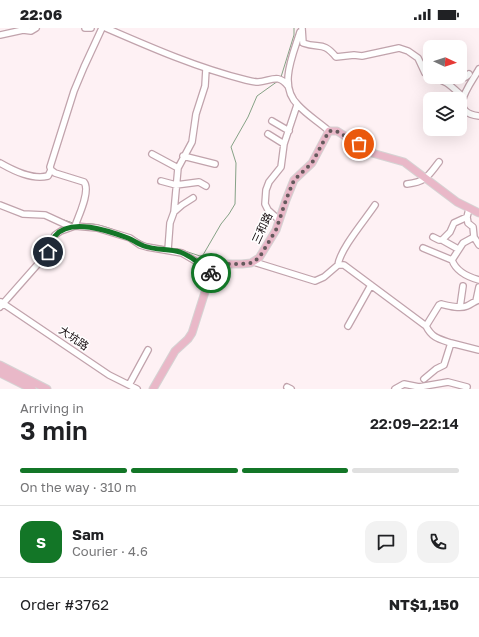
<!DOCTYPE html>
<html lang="en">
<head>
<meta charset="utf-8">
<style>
	body { margin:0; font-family:"Golos Text","Noto Sans TC",sans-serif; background:#f2f2f2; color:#202124; height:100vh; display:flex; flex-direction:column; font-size:15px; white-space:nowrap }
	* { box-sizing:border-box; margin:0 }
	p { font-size:13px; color:#757577 }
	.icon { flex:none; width:22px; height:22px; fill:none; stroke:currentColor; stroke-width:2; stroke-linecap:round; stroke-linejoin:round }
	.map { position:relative; height:361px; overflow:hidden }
	.details { display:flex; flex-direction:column; background:#fff; flex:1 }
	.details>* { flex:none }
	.needle { width:26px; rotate:94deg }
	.tools { position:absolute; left:423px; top:12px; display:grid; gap:8px }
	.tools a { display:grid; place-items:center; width:44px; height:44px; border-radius:8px; background:#fff; box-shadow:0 4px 16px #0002; font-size:20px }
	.pin { position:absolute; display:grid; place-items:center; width:34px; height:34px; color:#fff; margin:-17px; border:2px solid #fff; border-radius:50%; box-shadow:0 1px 4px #0007 }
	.courier { position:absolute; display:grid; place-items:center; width:40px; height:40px; margin:-20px; border:3px solid #137627; border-radius:50%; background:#fff; color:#222; box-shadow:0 1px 5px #0007 }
	.head em { font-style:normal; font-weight:600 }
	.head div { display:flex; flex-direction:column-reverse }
	.head { display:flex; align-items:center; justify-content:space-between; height:68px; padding:0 20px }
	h1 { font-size:26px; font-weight:600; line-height:30px }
	.bar { display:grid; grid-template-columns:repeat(4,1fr); gap:6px 4px; align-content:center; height:48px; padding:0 20px }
	.bar i { height:5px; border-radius:3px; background:#e0e0e0 }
	.bar .current { background:#137627 }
	.bar p { grid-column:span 4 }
	.line { display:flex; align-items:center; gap:10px; padding:0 20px; border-top:1px solid #e0e0e0 }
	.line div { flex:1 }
	.round { display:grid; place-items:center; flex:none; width:42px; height:42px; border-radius:12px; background:#f2f2f2 }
	.status { display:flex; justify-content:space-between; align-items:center; height:28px; padding:0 20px; background:#fff; direction:ltr }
	.status svg { height:11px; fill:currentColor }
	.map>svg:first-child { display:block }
</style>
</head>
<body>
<div class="status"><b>22:06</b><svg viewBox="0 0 49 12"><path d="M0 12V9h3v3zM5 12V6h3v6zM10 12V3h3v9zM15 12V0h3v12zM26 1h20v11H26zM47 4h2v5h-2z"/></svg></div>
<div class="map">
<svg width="479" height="361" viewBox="0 0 479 361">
	<rect width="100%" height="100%" fill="#fef1f4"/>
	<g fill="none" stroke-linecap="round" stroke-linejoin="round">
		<path stroke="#86a286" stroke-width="1" d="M281 49 294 7V0
			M55 189 73 195
			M78 196C92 194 104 198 117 203
			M133 209 147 216 166 219
			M171 220 182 222
			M185 223 200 228 203 227 221 196 229 186 235 176 236 135 231 119 248 89 257 68 278 53"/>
		<defs>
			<path id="minor" d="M85 0H91
				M106 0C152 20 198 40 246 52 250 53 254 54 258 54 271 53 278 45 288 58
				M302 0 303 15C320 21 323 13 336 29L354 27 362 28 399 20 408 23 418 30 425 45 430 49
				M300 4C293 27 278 58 298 77 307 87 319 94 329 103
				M0 7 23 2 31 3 36 0
				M422 37 427 35 430 32
				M479 41C471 56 446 84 479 88
				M432 49C446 52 452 59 462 68
				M442 51C451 47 462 55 469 46
				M272 93 289 103
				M268 106 284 116
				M152 126 178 140
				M183 128 215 136
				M0 135C14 143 32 152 48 148L51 142
				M161 153 176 157 199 154 206 158
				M407 156C426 154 428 148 439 134
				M0 177 23 186 45 187 71 199
				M469 181 467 189 468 195 473 199 474 209 479 217
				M174 184 182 177 193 170
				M279 192 268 182 265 176 266 162 269 154 281 139 284 116 297 77
				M75 198C78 189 91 163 84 154L55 145 51 142 50 139 74 63 84 39 102 0
				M433 209 439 212H442L458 221
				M474 209 463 215 452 232C456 243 468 249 479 252
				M442 212 450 204 454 195 467 189
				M423 220 452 232
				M168 222 170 195 174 184 178 140 192 114 196 86 205 58 206 41
				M254 234 315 253 324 249 338 237H344L426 298C432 310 439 311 451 315L444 337 436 341 424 351
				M338 237C340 221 365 192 375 177
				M476 273 479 259
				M1 274 109 347 137 361
				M0 279 45 228 55 207 61 203 75 198 97 200 130 210 140 217 147 219 182 225 194 232 211 245
				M460 279 463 258
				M348 298 371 257
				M426 298 439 277 441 276C449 278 460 281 467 278 472 276 474 273 479 272
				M451 315 479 322
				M129 357 148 322
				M287 359 291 361
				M395 361 404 356 419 359 448 354 467 359"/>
			<path id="major" d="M0 337 47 361
				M0 345 32 361
				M153 361 175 323 188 311 192 305 211 245 217 237 220 236H242L251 235 259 230 276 202 286 172 294 152 312 135 329 103H337L372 125 404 134 457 174 479 185"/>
		</defs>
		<use href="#minor" stroke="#c1a3ac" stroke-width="8"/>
		<use href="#major" stroke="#d5d3d3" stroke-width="9"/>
		<use href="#minor" stroke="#fff" stroke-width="5.5"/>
		<use href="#major" stroke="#e9b8c8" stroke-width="7"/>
	</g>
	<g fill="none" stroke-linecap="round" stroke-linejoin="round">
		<path stroke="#655a5d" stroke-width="4" stroke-dasharray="0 7.2" d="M211 245 220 236H242L251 235 259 230 276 202 286 172 294 152 312 135 329 103H336L359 116"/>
		<path stroke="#137627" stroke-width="5" d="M48 224C49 219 51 212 55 208 70 189 109 203 128 210 133 212 138 216 144 218 155 222 168 221 180 224 192 228 202 238 211 245"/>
	</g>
	<g text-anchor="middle" stroke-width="3" stroke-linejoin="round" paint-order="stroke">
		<g font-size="11" fill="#13090c" stroke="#fff">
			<text transform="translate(262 200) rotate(-65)" y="4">三和路</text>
			<text transform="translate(74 310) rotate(34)" y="4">大坑路</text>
		</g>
	</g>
</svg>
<div class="tools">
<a><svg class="needle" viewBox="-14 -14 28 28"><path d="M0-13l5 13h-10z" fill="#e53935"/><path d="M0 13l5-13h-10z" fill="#757577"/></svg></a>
<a><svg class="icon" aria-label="layers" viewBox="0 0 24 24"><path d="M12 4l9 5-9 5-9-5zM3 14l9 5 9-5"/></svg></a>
</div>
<div class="pin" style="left:359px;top:116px;background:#ea580c"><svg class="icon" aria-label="bag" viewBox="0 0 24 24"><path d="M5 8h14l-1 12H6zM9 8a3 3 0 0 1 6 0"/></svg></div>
<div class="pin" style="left:48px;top:224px;background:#1f2937"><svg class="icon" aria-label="home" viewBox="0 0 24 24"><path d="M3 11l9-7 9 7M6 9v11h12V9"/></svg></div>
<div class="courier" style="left:211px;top:245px"><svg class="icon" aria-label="bike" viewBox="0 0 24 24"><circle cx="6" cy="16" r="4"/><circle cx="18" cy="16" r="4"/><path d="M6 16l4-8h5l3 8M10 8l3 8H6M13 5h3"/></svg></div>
</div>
<section class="details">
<div class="head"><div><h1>3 min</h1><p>Arriving in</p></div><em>22:09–22:14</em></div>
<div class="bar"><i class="current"></i><i class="current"></i><i class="current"></i><i></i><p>On the way · 310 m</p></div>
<div class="line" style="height:72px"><b class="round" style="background:#137627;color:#fff">S</b><div><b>Sam</b><p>Courier · 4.6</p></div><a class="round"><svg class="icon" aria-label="chat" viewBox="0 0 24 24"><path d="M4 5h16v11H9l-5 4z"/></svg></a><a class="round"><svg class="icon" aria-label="phone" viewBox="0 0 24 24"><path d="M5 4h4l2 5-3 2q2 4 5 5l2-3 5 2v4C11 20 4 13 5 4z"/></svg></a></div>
<div class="line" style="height:52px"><div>Order #3762</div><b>NT$1,150</b></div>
</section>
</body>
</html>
